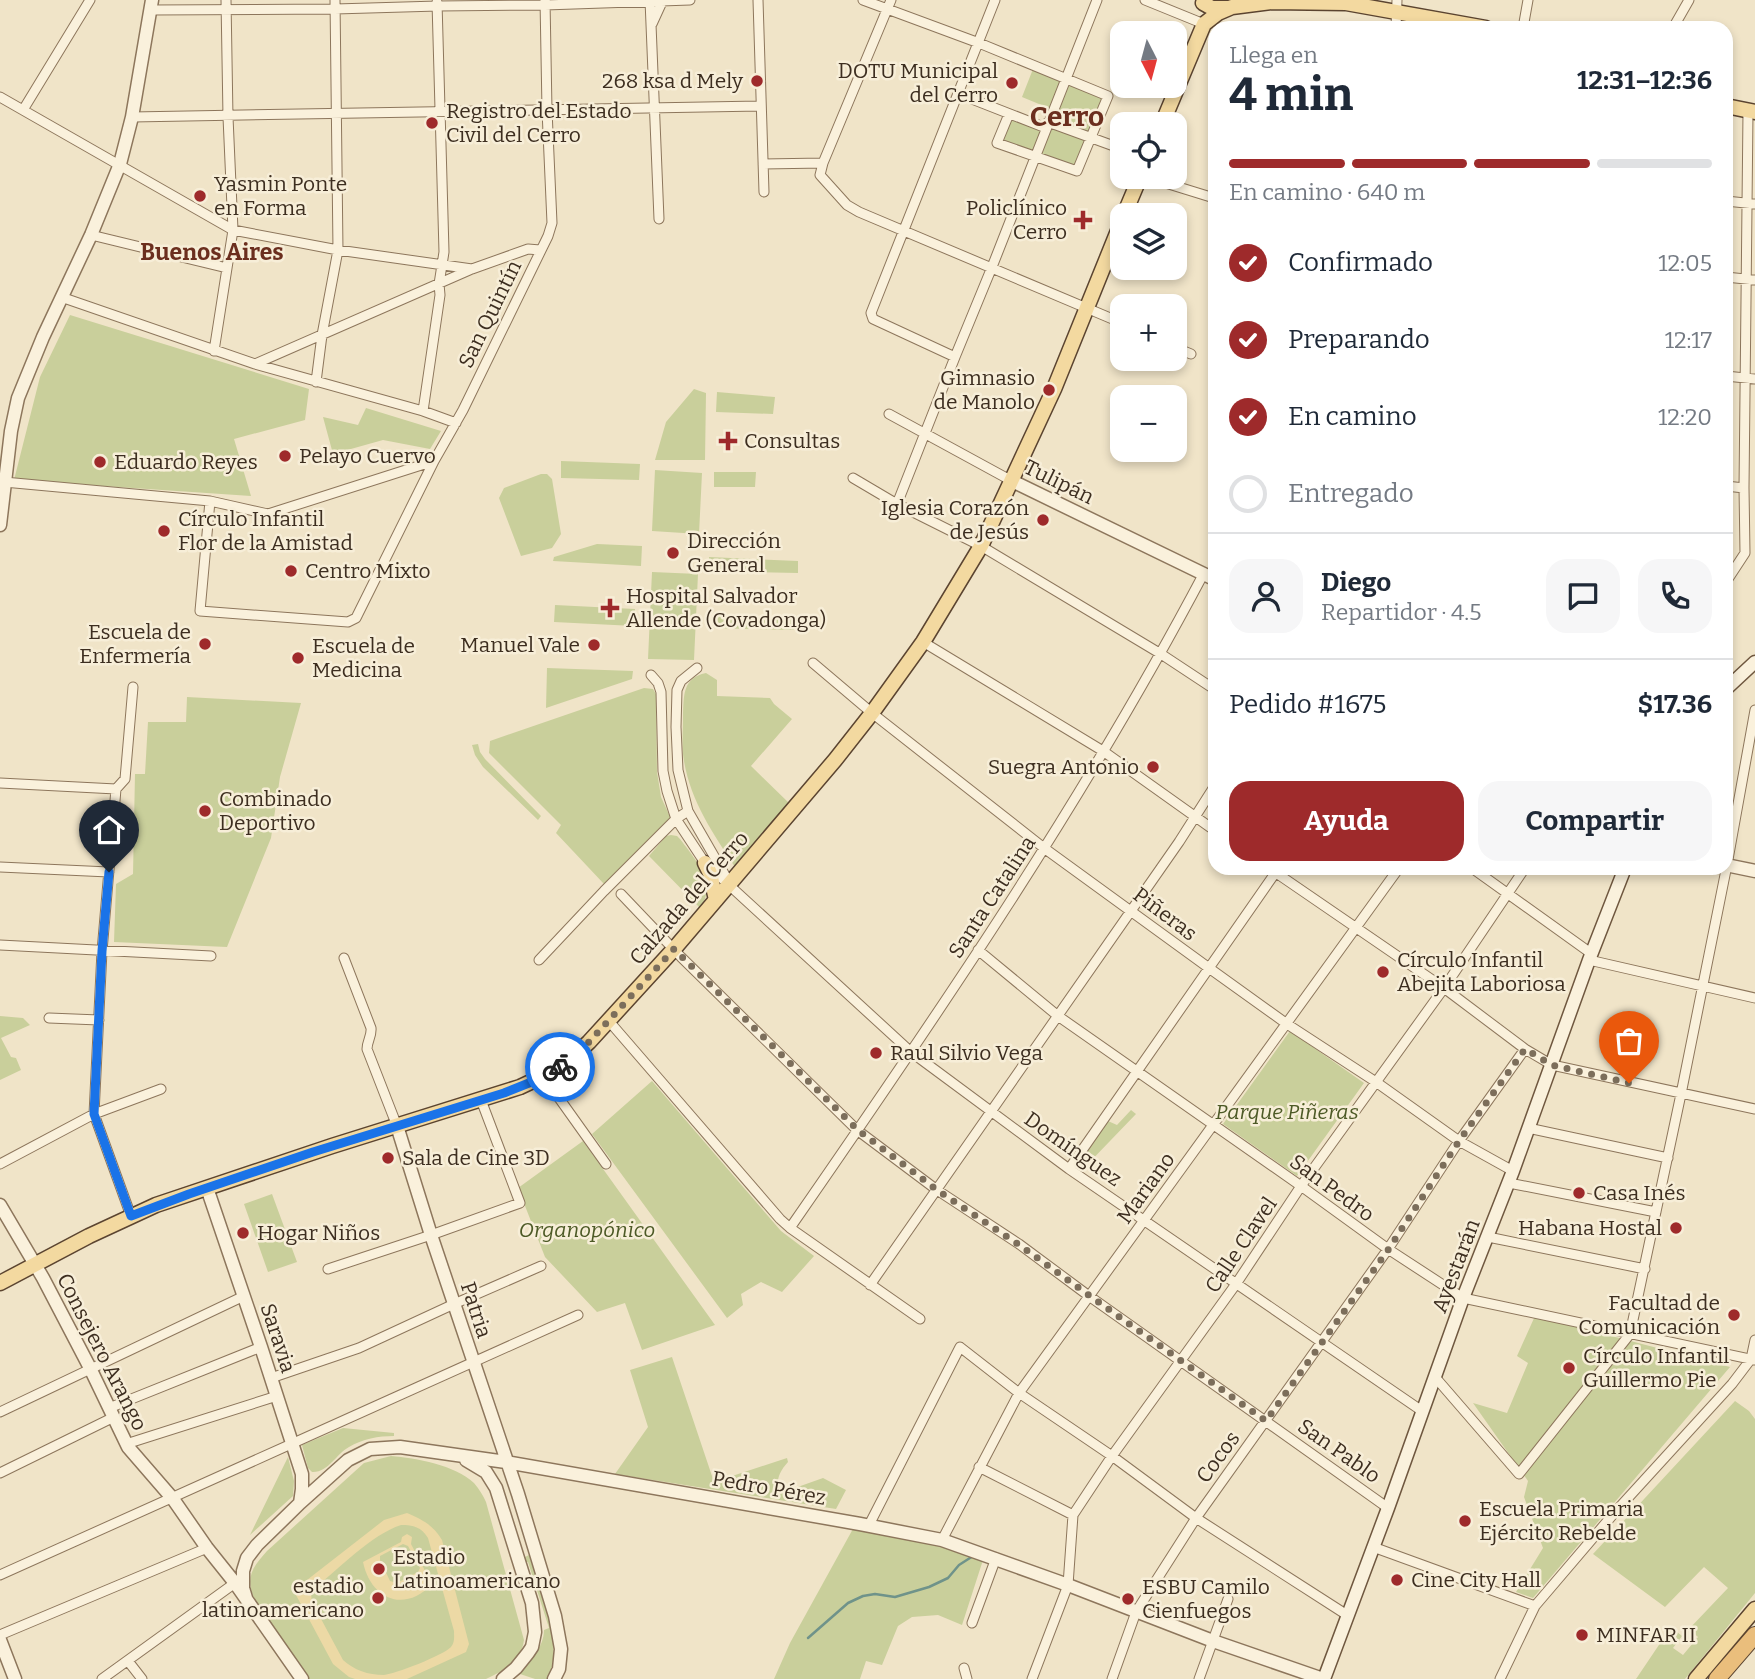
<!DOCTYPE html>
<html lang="es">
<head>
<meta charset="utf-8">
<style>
	body { margin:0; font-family:Bitter,serif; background:#f6f6f7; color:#1f2937; height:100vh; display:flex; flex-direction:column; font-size:26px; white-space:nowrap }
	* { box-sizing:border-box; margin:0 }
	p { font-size:23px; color:#747a83 }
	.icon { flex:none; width:38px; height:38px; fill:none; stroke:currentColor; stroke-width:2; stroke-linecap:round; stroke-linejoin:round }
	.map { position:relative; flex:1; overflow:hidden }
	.side { position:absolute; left:1208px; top:21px; width:525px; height:854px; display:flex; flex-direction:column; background:#fff; border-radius:21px; box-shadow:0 4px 10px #0003 }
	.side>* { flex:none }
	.needle { width:46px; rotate:174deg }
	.buttons { position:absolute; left:1110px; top:21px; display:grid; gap:14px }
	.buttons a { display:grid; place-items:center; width:77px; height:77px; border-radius:14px; background:#fff; box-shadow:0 4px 10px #0003; font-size:35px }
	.pin { position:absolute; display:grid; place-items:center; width:60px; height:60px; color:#fff; margin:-72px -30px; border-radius:50% 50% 50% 0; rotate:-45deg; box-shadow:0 0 7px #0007 }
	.pin .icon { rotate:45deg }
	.courier { position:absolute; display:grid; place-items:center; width:70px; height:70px; margin:-35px; border:5px solid #1a73e8; border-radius:50%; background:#fff; color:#222; box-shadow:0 2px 9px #0007 }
	.summary em { font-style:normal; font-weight:700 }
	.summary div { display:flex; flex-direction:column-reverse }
	.summary { display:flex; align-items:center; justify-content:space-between; height:119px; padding:0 21px }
	h1 { font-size:46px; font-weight:700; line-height:52px }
	.bar { display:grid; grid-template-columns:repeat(4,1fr); gap:10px 7px; align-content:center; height:84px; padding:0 21px }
	.bar i { height:9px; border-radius:5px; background:#e0e1e3 }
	.bar .selected { background:#9e2a2b }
	.bar p { grid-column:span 4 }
	.line { display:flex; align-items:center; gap:18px; padding:0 21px; border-top:2px solid #e0e1e3 }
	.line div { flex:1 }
	.round { display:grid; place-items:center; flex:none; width:74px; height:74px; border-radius:21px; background:#f6f6f7 }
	ol { padding:0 21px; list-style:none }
	li { display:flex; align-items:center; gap:21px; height:77px }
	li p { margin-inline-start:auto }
	li .icon { padding:7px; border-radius:50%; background:#9e2a2b; color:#fff; stroke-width:4 }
	li:last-child { color:#747a83 }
	li i { width:38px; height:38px; border:4px solid #e0e1e3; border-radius:50% }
	.action { display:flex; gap:14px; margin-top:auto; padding:14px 21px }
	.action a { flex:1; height:80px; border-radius:21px; background:#9e2a2b; color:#fff; font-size:28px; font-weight:700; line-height:80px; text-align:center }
	.action a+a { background:#f6f6f7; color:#1f2937 }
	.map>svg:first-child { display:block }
</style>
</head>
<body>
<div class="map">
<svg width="1755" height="1679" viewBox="0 0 1755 1679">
	<rect width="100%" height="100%" fill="#f0e4c8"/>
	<path fill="#c9cf9b" d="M1033 69 1106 97 1076 168 1000 141 1010 117 1043 130 1051 109 1022 97Z
		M70 315 309 389 305 420 234 439 251 496 14 480 40 377Z
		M694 389 706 393 705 460H655L666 422Z
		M717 392 775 397 773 414 716 412Z
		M366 408 441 431 430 449 383 440 333 454 323 417 358 425Z
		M561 461 640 464 639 480 561 478Z
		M655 470 702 473 699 534 652 531Z
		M714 472H756L755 487H714Z
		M541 474H547L552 479 561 534 552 548 521 556 499 498 504 488Z
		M597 544 642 546 641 566 553 561 554 557Z
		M709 557 798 561V573L709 571Z
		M652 572 698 574 694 660 648 659Z
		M555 605 635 609 634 626 554 622Z
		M712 616 794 619V630L712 628Z
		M547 668 633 671 632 679 546 708Z
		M706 673 717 680V696L770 698 774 704 792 719 751 766 790 804 735 867C712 832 688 797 683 754 682 742 683 728 683 716 684 696 682 678 706 673Z
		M644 688 653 689 656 694 657 772 661 797 672 821 604 884 556 833 561 825 489 753 490 741Z
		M187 697 301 703 280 777 271 838 227 947 114 942 116 884 133 874 135 774H145L148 722H186Z
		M478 744 480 752 485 759 541 816 538 820 483 767 475 755 472 745Z
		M671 835 677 836 680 839C695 859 718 884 700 908L649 856 666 836Z
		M0 1016 23 1018 30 1025 1 1038 11 1057 16 1058 21 1070 0 1080Z
		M1290 1031 1364 1083 1297 1176 1223 1124Z
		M652 1081 781 1231 814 1256 782 1292 761 1282 741 1294 743 1305 727 1318 592 1134Z
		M1131 1110 1136 1114 1084 1168 1078 1163 1108 1121 1117 1125Z
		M583 1141 715 1325 642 1350 625 1303 597 1312 545 1257 518 1188Z
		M272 1194 297 1262 268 1272 244 1204Z
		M1535 1316 1730 1367 1533 1598 1516 1592 1543 1548 1524 1497 1528 1481 1473 1403 1507 1413 1528 1363 1517 1356Z
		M672 1357 714 1482 787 1458 788 1462C779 1472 776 1480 778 1494L823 1478 846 1490 836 1509 615 1474 648 1427 630 1370Z
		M1735 1401 1749 1411 1755 1419V1593L1685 1679H1636L1671 1627 1682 1636 1673 1648 1683 1655 1698 1637 1689 1629 1728 1588 1704 1567 1665 1607 1593 1554Z
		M343 1428 394 1433V1436C379 1436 362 1439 349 1447 336 1454 328 1473 312 1472L308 1468 302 1445Z
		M391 1456C416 1458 455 1465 474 1483 479 1489 483 1495 486 1502L524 1640C521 1662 505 1670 486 1679H307L254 1598C245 1576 253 1567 267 1551L364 1463Z
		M288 1457 294 1481 293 1496 250 1535Z
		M854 1527 939 1545 983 1560 962 1625 938 1615 912 1617 898 1626 882 1665 866 1661 860 1679H774L790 1643Z
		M529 1555C541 1594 563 1638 549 1679H535L517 1673C529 1661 544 1648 544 1630L549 1628 528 1562H525L523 1558Z"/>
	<path fill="#ecd9a5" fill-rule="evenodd" d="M407 1513C423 1520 433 1525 442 1540L469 1644 466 1652 407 1679H355L349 1677 333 1664 296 1595 298 1587 384 1520ZM401 1525C414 1525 421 1527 428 1538L454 1631C454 1637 455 1642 451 1647 444 1655 395 1674 384 1675 368 1675 354 1670 343 1660L312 1602 311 1594 316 1587C341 1567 371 1535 401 1525Z
		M407 1534 412 1537 411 1544 432 1584C405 1613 371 1600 363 1562L401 1542 402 1537ZM403 1544 408 1546 420 1568 418 1572 397 1583 390 1581 380 1560V1556Z"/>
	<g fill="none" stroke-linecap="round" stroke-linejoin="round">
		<path stroke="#6f938a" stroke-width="2.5" d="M808 1638 848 1603 863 1596 875 1594 895 1597 929 1587 948 1578 959 1565 973 1556"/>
		<defs>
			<path id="minor" d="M650 0 659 219
				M758 0 764 192
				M863 0 979 43 1108 96 1077 171 997 143 1009 114
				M891 0 823 163 820 175 847 205 859 212 1122 323
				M1145 0 1204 24
				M151 10 335 9 438 6 545 5 690 0
				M652 24 663 0
				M1396 28 1397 0
				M1523 28 1528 0
				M1673 28 1689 0
				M959 94 1046 128
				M0 97 233 230 338 250 472 269
				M23 110 90 0
				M132 117 760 106
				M1048 122 1122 149
				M763 164 823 163
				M1146 177 1214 198
				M1726 201 1755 204
				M91 235 227 268
				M1726 277 1755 280
				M61 297 255 364 423 411 456 423
				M1174 347 1191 354
				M214 351 233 230 228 117 226 0
				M955 357 873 319 871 313 995 0
				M255 364 472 269 528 249 540 250
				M1726 376 1755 379
				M316 382 322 335 338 250 335 0
				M423 411 440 295 439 284 444 252 437 2
				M889 414 1012 481
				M853 478 897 504 981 546 1161 654 1214 689
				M4 482 210 501 268 514 434 461
				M1726 486 1744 488
				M210 501 200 611 348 622 356 618 434 461 463 410 548 236 552 223 547 110 545 0
				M897 504 955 357 992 267 1097 0
				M1726 582 1745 553 1744 488 1748 112
				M923 642 1103 751 1214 830
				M813 663 872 713 1044 848 1209 968 1287 1024 1376 1082 1459 1141 1513 1171
				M697 668 681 681 677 690 676 727 678 770 688 811 726 877
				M651 675 658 683 661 692 663 771 667 791 676 819 705 863 911 1052 1069 1169 1422 1411
				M0 783 116 789
				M0 867 109 872
				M1269 868 1444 988 1525 1049 1552 1065 1755 1109
				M1472 868 1592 954
				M621 894 681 957 857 1130 937 1190 1019 1244 1089 1296 1388 1508
				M0 945 211 956
				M978 950 1058 1016 1301 1186 1388 1249 1463 1298 1755 1360
				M344 958 371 1028C372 1036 367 1041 367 1049L397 1126
				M539 960 604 891 676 819 688 811
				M1589 960 1755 998
				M49 1018 99 1020
				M608 1020 780 1219 790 1228 920 1319
				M544 1077 606 1164
				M1528 1128 1668 1158
				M0 1164 94 1114 161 1089
				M1069 1169 1278 869
				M1509 1183 1656 1212
				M131 1216 94 1114 102 951 116 789 125 779 133 687
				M790 1228C937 1016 1083 802 1204 573
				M1488 1237 1645 1269
				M328 1269 431 1235 520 1203 481 1100
				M870 1285 1179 842 1214 787
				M1435 1377 1519 1474 1630 1334 1681 1094 1727 865 1755 710
				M271 1378 359 1348 454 1304 541 1266
				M109 1408 261 1347
				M0 1412 244 1296
				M126 1444 277 1396
				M979 1467 1073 1515
				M0 1473 114 1417
				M869 1525 960 1347 1019 1393 1112 1456 1196 1518 1347 1615
				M942 1540 1019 1393 1399 868
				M1373 1547 1535 1606
				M0 1575C193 1490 385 1400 578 1315
				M972 1623 996 1558
				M0 1635 207 1548
				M128 1661 142 1679
				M964 1668 967 1679
				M102 1679 235 1583
				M1032 1679 1068 1585 1073 1515 1112 1456 1236 1284 1301 1186 1444 988 1525 868
				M1112 1679 1136 1612 1196 1518 1388 1249 1459 1141 1525 1049
				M1199 1679 1228 1599
				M1500 1679 1535 1606 1616 1511 1732 1384 1751 1359 1755 1340"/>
			<path id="tertiary" d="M1012 481 1214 579
				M0 525 11 431 18 398 43 337 91 235 120 164 132 117 152 0
				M1726 865 1755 871
				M397 1126 431 1235 518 1494 555 1616 561 1649 559 1669 554 1679
				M207 1188 261 1347 302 1474V1489L300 1503
				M0 1205 43 1278 90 1368 128 1447 173 1499 207 1548 235 1583 302 1679
				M466 1460 486 1472 496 1488 532 1603 535 1632 532 1647 528 1653 516 1668 503 1679
				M246 1598 243 1588V1571L247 1558 257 1545 300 1503 348 1460 370 1449 400 1447 506 1462 860 1524 942 1540 1068 1585 1213 1641 1323 1679
				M0 1640 15 1679"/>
			<path id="secondary" d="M1726 689 1755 662
				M1324 1679 1388 1508 1463 1298 1513 1171 1589 960 1625 868"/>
			<path id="primary" d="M1203 3 1212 8H1227
				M1726 106 1755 112
				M1162 124 1204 24 1218 13 1232 7 1272 2 1346 3 1486 28
				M1124 215 1140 177
				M705 863 710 873 716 900
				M0 1283 89 1236 156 1205 332 1146 520 1087 554 1071 573 1057 589 1042 674 949 835 760 872 713 923 642 981 546 1054 389 1122 221
				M1696 1679 1755 1609"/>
			<path id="trunk" d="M1717 1679 1755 1635"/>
		</defs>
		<use href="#minor" stroke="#8d765c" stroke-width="11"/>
		<use href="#tertiary" stroke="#8d765c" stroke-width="15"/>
		<use href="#secondary" stroke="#6f573f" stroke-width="15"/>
		<use href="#primary" stroke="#5b4430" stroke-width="17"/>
		<use href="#trunk" stroke="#5b4430" stroke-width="18"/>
		<use href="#minor" stroke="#faf1dc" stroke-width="9"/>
		<use href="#tertiary" stroke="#faf1dc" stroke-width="12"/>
		<use href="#secondary" stroke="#faf1dc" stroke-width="12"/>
		<use href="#primary" stroke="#f3d9a0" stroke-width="14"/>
		<use href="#trunk" stroke="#eabe7c" stroke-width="16"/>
	</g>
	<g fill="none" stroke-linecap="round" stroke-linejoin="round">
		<path stroke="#7c6e5b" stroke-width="7" stroke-dasharray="0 12.6" d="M560 1067 589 1042 674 949 858 1130 937 1190 1018 1244 1090 1296 1266 1421 1388 1250 1459 1141 1525 1049 1552 1065 1629 1083"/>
		<path stroke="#1a73e8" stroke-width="9" d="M109 872 102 951 94 1114 131 1216 189 1194 313 1152 504 1093 544 1077 560 1067"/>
	</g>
	<g fill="#9e2a2b" stroke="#f7eed8" stroke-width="2.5">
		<circle cx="757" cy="81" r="7"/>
		<circle cx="1012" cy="83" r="7"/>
		<circle cx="432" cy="123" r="7"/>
		<circle cx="200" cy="196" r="7"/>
		<path d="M1079.5 209.5h7v7h7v7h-7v7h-7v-7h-7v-7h7z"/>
		<circle cx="1049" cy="390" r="7"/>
		<path d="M724.5 430.5h7v7h7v7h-7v7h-7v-7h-7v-7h7z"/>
		<circle cx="285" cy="456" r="7"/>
		<circle cx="100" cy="462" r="7"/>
		<circle cx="1043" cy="520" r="7"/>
		<circle cx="164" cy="531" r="7"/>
		<circle cx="673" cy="553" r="7"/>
		<circle cx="291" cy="571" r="7"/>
		<path d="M606.5 597.5h7v7h7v7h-7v7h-7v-7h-7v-7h7z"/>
		<circle cx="205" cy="644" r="7"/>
		<circle cx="594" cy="645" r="7"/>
		<circle cx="298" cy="658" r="7"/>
		<circle cx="1153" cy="767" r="7"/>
		<circle cx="205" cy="811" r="7"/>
		<circle cx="1383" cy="972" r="7"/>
		<circle cx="876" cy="1053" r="7"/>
		<circle cx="388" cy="1158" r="7"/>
		<circle cx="1579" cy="1193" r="7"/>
		<circle cx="1676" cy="1228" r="7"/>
		<circle cx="243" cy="1233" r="7"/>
		<circle cx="1734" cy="1315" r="7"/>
		<circle cx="1569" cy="1368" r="7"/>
		<circle cx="1465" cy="1521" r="7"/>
		<circle cx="379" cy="1569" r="7"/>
		<circle cx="1397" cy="1580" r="7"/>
		<circle cx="378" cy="1598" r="7"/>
		<circle cx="1128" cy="1599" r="7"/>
		<circle cx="1582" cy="1635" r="7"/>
	</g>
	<g text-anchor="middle" stroke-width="5" stroke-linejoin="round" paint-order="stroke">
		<g font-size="21" fill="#3d2e20" stroke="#f7eed8" text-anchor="start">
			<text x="998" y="78" text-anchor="end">DOTU Municipal<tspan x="998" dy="24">del Cerro</tspan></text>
			<text x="743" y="88" text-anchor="end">268 ksa d Mely</text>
			<text x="446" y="118">Registro del Estado<tspan x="446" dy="24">Civil del Cerro</tspan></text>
			<text x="214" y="191">Yasmin Ponte<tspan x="214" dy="24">en Forma</tspan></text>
			<text x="1067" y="215" text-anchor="end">Policlínico<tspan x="1067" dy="24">Cerro</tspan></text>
			<text x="1035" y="385" text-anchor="end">Gimnasio<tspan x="1035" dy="24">de Manolo</tspan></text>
			<text x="744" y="448">Consultas</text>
			<text x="299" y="463">Pelayo Cuervo</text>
			<text x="114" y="469">Eduardo Reyes</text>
			<text x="1029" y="515" text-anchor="end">Iglesia Corazón<tspan x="1029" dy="24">de Jesús</tspan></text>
			<text x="178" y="526">Círculo Infantil<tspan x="178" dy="24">Flor de la Amistad</tspan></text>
			<text x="687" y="548">Dirección<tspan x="687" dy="24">General</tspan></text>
			<text x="305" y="578">Centro Mixto</text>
			<text x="626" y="603">Hospital Salvador<tspan x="626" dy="24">Allende (Covadonga)</tspan></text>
			<text x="191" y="639" text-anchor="end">Escuela de<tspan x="191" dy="24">Enfermería</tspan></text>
			<text x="580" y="652" text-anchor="end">Manuel Vale</text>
			<text x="312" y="653">Escuela de<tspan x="312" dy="24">Medicina</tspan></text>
			<text x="1139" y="774" text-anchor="end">Suegra Antonio</text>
			<text x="219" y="806">Combinado<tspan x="219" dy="24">Deportivo</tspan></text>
			<text x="1397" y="967">Círculo Infantil<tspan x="1397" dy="24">Abejita Laboriosa</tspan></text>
			<text x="890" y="1060">Raul Silvio Vega</text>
			<text x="402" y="1165">Sala de Cine 3D</text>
			<text x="1593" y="1200">Casa Inés</text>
			<text x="1662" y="1235" text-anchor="end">Habana Hostal</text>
			<text x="257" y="1240">Hogar Niños</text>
			<text x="1720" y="1310" text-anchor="end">Facultad de<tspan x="1720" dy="24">Comunicación</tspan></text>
			<text x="1583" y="1363">Círculo Infantil<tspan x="1583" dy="24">Guillermo Pie</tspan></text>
			<text x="1479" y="1516">Escuela Primaria<tspan x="1479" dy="24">Ejército Rebelde</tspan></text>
			<text x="393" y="1564">Estadio<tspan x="393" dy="24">Latinoamericano</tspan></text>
			<text x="1411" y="1587">Cine City Hall</text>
			<text x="364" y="1593" text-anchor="end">estadio<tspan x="364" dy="24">latinoamericano</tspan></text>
			<text x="1142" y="1594">ESBU Camilo<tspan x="1142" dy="24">Cienfuegos</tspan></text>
			<text x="1596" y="1642">MINFAR II</text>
		</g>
		<g font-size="21" fill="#3d2e20" stroke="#f7eed8">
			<text transform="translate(490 314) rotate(-64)" y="7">San Quintín</text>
			<text transform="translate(1059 482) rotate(26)" y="7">Tulipán</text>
			<text transform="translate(992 897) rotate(-57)" y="7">Santa Catalina</text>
			<text transform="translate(689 898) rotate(-49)" y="7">Calzada del Cerro</text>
			<text transform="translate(1165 914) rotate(37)" y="7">Piñeras</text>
			<text transform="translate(1073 1149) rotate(35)" y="7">Domínguez</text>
			<text transform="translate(1146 1188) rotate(-54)" y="7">Mariano</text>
			<text transform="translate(1332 1188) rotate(36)" y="7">San Pedro</text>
			<text transform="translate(1241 1245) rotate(-56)" y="7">Calle Clavel</text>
			<text transform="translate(1456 1266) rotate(-69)" y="7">Ayestarán</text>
			<text transform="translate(476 1310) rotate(72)" y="7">Patria</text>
			<text transform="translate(278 1338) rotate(72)" y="7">Saravia</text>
			<text transform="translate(102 1352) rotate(63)" y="7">Consejero Arango</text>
			<text transform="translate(1339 1451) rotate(35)" y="7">San Pablo</text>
			<text transform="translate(1218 1457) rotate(-54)" y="7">Cocos</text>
			<text transform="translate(769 1488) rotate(10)" y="7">Pedro Pérez</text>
		</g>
		<g font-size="21" font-style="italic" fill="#4d5a26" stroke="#f7eed8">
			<text x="1287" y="1119">Parque Piñeras</text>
			<text x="587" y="1237">Organopónico</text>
		</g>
		<g font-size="23" font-weight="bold" fill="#6b2e1e" stroke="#f7eed8">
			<text x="212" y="260">Buenos Aires</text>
		</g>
		<g font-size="28" font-weight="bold" fill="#6b2e1e" stroke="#f7eed8">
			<text x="1067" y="126">Cerro</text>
		</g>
	</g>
</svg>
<div class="buttons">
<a><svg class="needle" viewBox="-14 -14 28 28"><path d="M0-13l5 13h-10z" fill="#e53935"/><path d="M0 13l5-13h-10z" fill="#747a83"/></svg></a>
<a><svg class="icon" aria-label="locate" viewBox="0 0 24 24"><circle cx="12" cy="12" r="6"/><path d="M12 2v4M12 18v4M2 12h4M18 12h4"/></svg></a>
<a><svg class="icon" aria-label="layers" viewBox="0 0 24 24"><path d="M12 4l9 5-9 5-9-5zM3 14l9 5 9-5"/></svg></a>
<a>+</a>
<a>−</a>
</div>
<div class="pin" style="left:1629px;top:1083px;background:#ea580c"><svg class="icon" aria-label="bag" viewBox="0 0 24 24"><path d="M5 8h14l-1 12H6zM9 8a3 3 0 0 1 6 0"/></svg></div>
<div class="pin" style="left:109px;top:872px;background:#1f2937"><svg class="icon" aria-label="home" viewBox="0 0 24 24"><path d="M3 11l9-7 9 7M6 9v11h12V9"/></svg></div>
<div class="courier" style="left:560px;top:1067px"><svg class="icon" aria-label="bike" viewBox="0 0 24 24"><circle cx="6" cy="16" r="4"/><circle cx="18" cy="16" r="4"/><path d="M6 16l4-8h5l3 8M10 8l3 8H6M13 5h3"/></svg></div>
<section class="side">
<div class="summary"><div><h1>4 min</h1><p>Llega en</p></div><em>12:31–12:36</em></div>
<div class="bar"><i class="selected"></i><i class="selected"></i><i class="selected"></i><i></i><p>En camino · 640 m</p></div>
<ol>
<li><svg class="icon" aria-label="check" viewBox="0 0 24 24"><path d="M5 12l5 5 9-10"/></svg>Confirmado<p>12:05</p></li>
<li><svg class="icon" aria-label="check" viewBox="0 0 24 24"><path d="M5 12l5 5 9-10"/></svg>Preparando<p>12:17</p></li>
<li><svg class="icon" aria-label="check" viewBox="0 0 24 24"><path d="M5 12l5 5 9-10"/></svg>En camino<p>12:20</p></li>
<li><i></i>Entregado</li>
</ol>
<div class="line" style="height:126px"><a class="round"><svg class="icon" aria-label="person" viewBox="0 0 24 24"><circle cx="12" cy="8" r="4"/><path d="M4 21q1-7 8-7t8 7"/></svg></a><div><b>Diego</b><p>Repartidor · 4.5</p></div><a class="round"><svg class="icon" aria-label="chat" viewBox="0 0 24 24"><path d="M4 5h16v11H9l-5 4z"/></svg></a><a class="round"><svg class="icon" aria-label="phone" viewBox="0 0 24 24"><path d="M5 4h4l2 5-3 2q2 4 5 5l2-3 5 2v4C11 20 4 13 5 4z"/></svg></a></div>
<div class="line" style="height:91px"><div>Pedido #1675</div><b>$17.36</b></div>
<div class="action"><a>Ayuda</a><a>Compartir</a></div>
</section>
</div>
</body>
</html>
